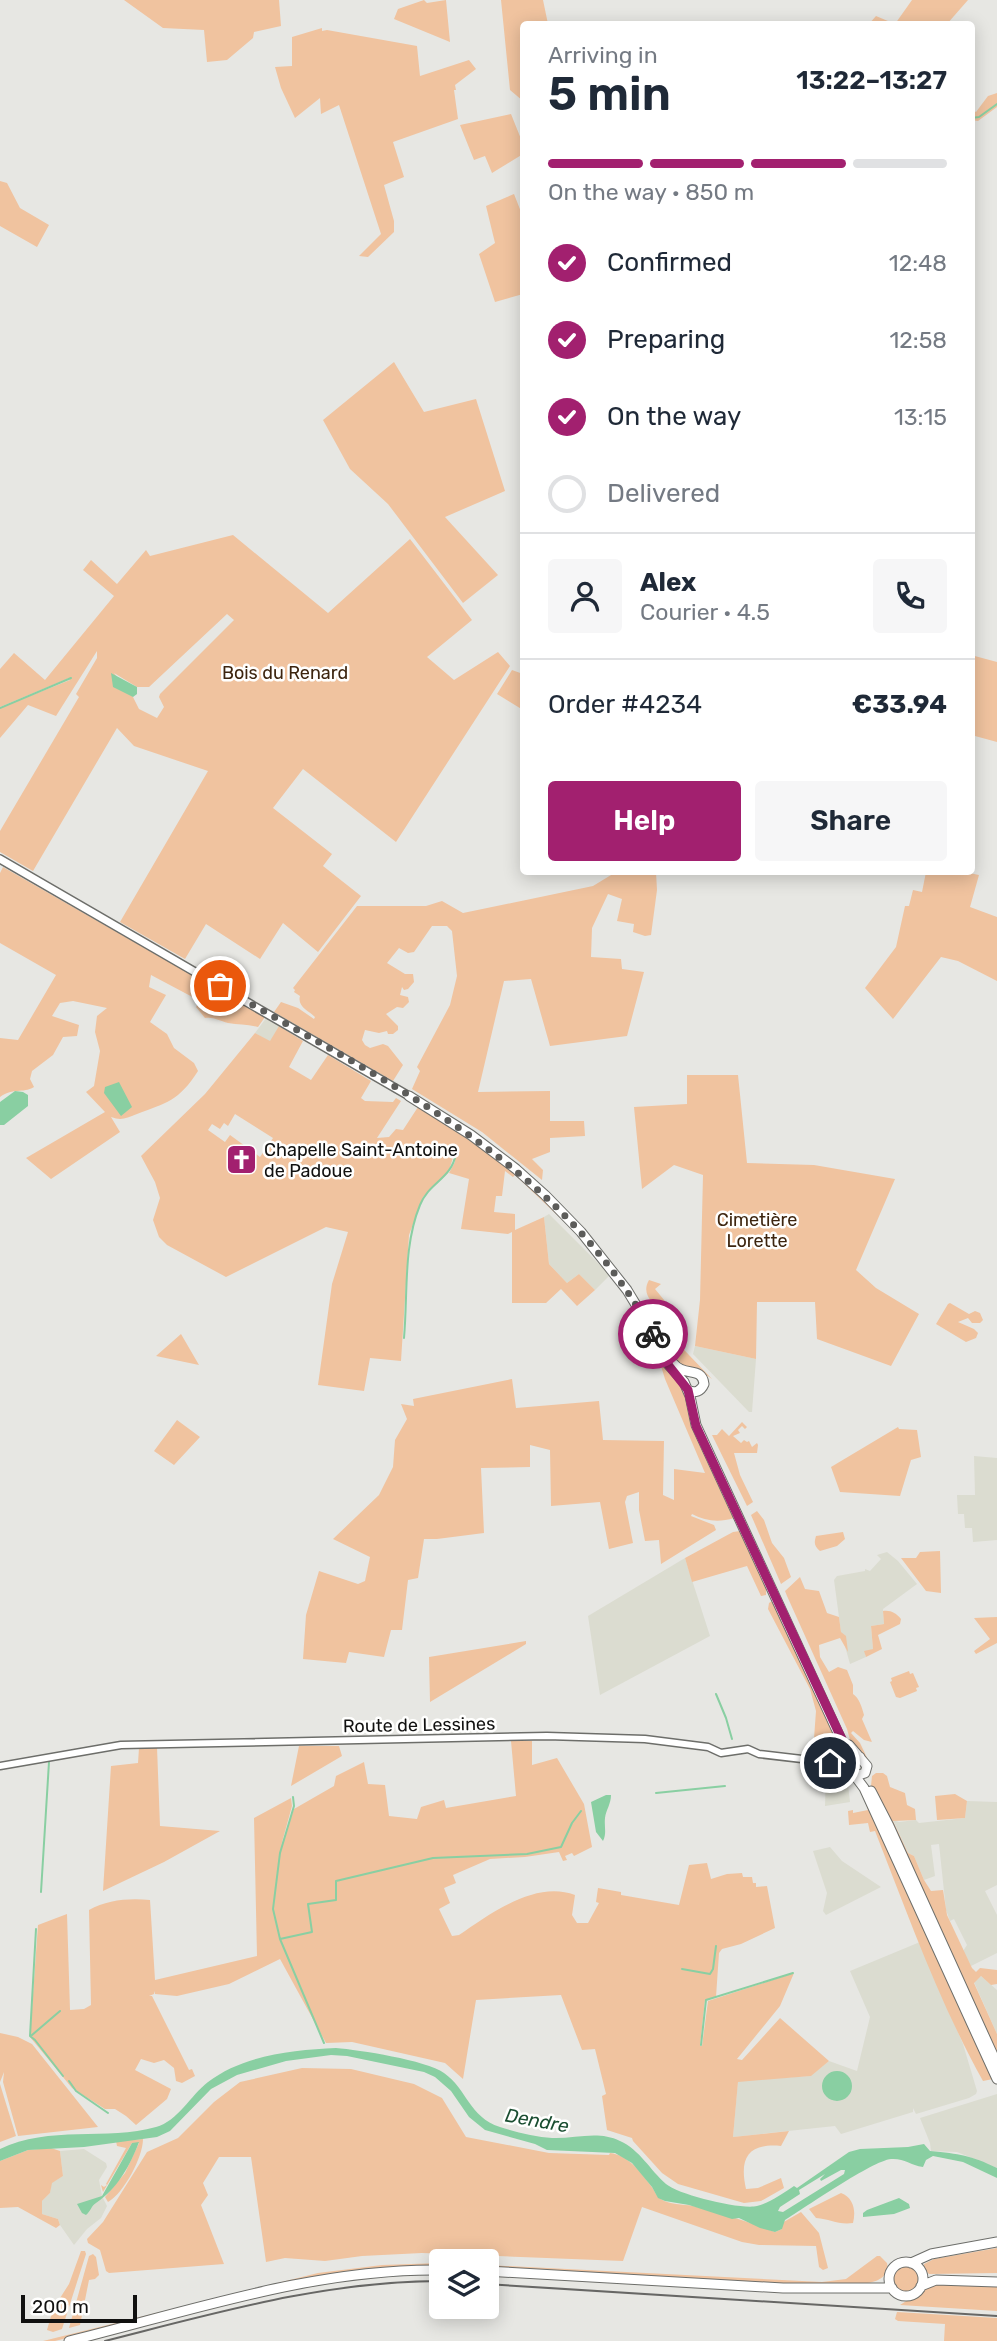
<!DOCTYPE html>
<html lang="en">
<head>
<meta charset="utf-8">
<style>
	body { margin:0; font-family:Rubik,sans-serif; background:#f6f6f7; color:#1f2937; height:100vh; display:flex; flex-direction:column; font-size:26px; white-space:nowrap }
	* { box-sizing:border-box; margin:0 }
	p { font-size:23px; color:#747a83 }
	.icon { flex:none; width:38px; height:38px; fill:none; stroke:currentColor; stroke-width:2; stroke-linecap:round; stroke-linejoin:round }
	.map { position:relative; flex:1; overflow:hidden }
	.details { position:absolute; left:520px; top:21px; width:455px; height:854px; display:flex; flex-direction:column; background:#fff; border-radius:7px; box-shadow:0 4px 18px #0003 }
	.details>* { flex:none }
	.fabs { position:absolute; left:429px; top:2249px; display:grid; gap:14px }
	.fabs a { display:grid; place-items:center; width:70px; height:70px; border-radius:7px; background:#fff; box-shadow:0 4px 18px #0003; font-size:35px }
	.scale { position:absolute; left:21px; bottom:18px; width:116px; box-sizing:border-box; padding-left:7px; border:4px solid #111110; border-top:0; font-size:19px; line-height:24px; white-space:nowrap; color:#111110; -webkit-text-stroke:5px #fffffe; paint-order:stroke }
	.pin { position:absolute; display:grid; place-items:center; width:60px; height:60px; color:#fff; margin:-30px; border:4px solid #fff; border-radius:50%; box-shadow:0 2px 7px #0007 }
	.courier { position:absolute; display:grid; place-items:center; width:70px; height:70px; margin:-35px; border:5px solid #a2206f; border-radius:50%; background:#fff; color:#222; box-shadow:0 2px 9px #0007 }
	.summary em { font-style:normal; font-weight:600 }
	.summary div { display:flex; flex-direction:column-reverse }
	.summary { display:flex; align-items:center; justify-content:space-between; height:119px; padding:0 28px }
	h1 { font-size:46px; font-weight:600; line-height:52px }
	.bar { display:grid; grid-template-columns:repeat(4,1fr); gap:10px 7px; align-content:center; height:84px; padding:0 28px }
	.bar i { height:9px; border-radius:5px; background:#e0e1e3 }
	.bar .active { background:#a2206f }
	.bar p { grid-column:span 4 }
	.line { display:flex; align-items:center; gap:18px; padding:0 28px; border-top:2px solid #e0e1e3 }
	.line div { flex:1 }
	.round { display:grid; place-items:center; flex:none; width:74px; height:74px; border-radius:7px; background:#f6f6f7 }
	ol { padding:0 28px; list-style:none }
	li { display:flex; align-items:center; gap:21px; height:77px }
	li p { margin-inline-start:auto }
	li .icon { padding:7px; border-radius:50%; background:#a2206f; color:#fff; stroke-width:4 }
	li:last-child { color:#747a83 }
	li i { width:38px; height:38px; border:4px solid #e0e1e3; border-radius:50% }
	.button { display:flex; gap:14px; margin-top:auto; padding:14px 28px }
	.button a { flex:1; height:80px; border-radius:7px; background:#a2206f; color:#fff; font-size:28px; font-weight:600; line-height:80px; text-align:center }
	.button a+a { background:#f6f6f7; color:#1f2937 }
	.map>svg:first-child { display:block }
</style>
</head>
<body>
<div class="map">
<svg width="997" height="2341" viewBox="0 0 997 2341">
	<rect width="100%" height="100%" fill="#e7e7e3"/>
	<path fill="#dbdcd0" d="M267 1017 280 1025 270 1042 255 1033Z
		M549 1214 610 1275 595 1290 579 1274 567 1283 549 1264 544 1217Z
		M695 1346 756 1359 752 1412H749L693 1354Z
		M974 1456 997 1458V1540L973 1542 972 1528H965L964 1514H958L957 1495H975Z
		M887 1552 898 1561 917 1584 883 1609 884 1624 871 1626 873 1649 865 1654 866 1657 850 1664 841 1632 834 1580 837 1576 865 1571V1569L870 1571 881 1559 877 1555Z
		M685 1558 710 1636 600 1695 588 1616Z
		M837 1767 843 1769 847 1775 850 1802 825 1806 826 1770Z
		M967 1801 997 1802V1885L985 1891 997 1915V1953L971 1966 963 1951 967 1945 954 1919 950 1921 946 1910 939 1844 931 1845 935 1876 924 1880 914 1856 908 1853 893 1820 899 1822 916 1820 919 1823 965 1818Z
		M830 1847 842 1861 881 1887 826 1915 823 1911 827 1893 813 1851Z
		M920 1942 963 2044 977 2091 976 2094 969 2098 916 2114 913 2108V2112L841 2134 835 2126 733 2137 738 2081 810 2076 829 2061 857 2071 870 2017 850 1971Z
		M981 1976 997 1990V2034L974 1982Z
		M997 2094V2168L957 2152 931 2151 930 2143 920 2118Z
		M84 2149 106 2163 107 2167 99 2180 102 2196 107 2206 101 2218 87 2229 74 2245 60 2225 58 2219 42 2214V2201L50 2193 51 2183 63 2176 60 2151Z"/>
	<path fill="#f0c39f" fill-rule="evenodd" d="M124 0H279L281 26 254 32 253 38 227 60 207 62 204 30 163 28Z
		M424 0 427 3 446 0 450 42 394 19 398 9Z
		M501 0H543L548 24H523V101L510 90Z
		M912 0H968L947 24H869L876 16 895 24Z
		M322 28V31L327 30 417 46 420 76 469 60 476 69 455 85 456 90H454L458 119 393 142 404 177 384 185 394 221V232L368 257 359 256 381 234 339 105 321 114 320 98 295 118 281 88 275 67 292 66V37Z
		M997 93V107L978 121 971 120V109L976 112 988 96Z
		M511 114 523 144V154L492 173 485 156 474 160 460 125Z
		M0 181 7 183 20 208 49 225 37 247 0 226Z
		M514 194 523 217V294L495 302 479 254 495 243 486 206Z
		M394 362 424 412 476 399 505 491 445 517 498 575 463 603 388 504 350 469 323 420Z
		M233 535 328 613 410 539 472 620 427 657 454 680 498 652 510 666 396 842 303 769 273 808 332 854 323 866 361 896 318 952 283 923 260 959 206 924 185 959 120 922 208 771 134 746 117 728 33 871 0 852V831L79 697 76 694 97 658V651L56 716 28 705 0 738V708L70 680 69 678 0 707V669L14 653 45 680 114 596 83 570 91 560 117 584 146 550 150 556ZM227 614 234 620 160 694 159 697 164 707 157 718 139 709 133 697 114 673 137 687H149Z
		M971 655 997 662V742L975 736 971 757Z
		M512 670 523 674V710L497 694Z
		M3 867 265 1017 258 1027C248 1024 238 1025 228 1023 219 1021 215 1017 205 1018L196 1007 200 1001 151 975 149 987 166 995 150 1022 167 1034 174 1048 194 1063 198 1071C179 1101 166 1103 137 1114 126 1118 122 1121 111 1117L120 1132 51 1179 26 1158 105 1112 86 1092 94 1086 100 1051 95 1032 97 1016 107 1008 73 1001 60 1003 52 1016 79 1025 77 1036 63 1037 53 1055 32 1071 30 1079 34 1087C22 1094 14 1087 0 1097V1038L18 1040 56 975 0 943V873Z
		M616 872H656L657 890 651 935 645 936 633 932 634 924 617 921 622 899 608 894 592 928 591 957 621 959 622 969 644 972 627 1036 550 1046 531 979 504 981 478 1092 550 1091V1121H584L585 1136 550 1138V1152L532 1159 543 1170 542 1180 482 1132 412 1089 420 1071 417 1067 450 1005 457 976 452 931 447 926H432L414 952 408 953 399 948 387 963 405 974H413L414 982 408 989 404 990 402 987 400 995 408 997 409 1002 403 1008 397 1007 386 1014 398 1026V1030L393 1034H388L387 1031 379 1033 365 1030 362 1040 365 1045 370 1048 383 1044 388 1046 403 1065 393 1081 274 1012 281 1002 298 1008 314 1019 315 1017C309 1011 297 1007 300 996L294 992 295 990 293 988 357 906H426L442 901 463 913 593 886Z
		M926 872H964L979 875 970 907 997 917V981L958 961 941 957 893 1019 865 988 896 947 905 906H909L913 890 922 892Z
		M279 1026 303 1041 289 1067 311 1080 328 1055 371 1081 361 1098 365 1101 393 1102 396 1098 401 1101 377 1138 389 1137 396 1129 403 1130 418 1107 492 1155 530 1185 575 1232 515 1175 513 1177 505 1171 502 1196H496L494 1212 515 1214V1230L544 1217 549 1264 567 1283 579 1274 595 1290 577 1306 561 1289 546 1303H512V1232L508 1234 461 1229 469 1179 449 1173 455 1162V1152L448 1173 423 1197 409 1235 401 1361 370 1358 364 1391 318 1385 332 1284 348 1232 326 1227 226 1277 167 1245 159 1237 153 1220 160 1198 155 1182 141 1156 205 1094 255 1033 270 1041ZM235 1114 273 1138 260 1157 230 1135 225 1142 208 1130 212 1124 220 1129 224 1123 228 1126Z
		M687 1075H738L747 1163 814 1165 895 1179 856 1270 876 1288 919 1314 891 1366 817 1339 815 1302H757L756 1359 695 1346 700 1300 703 1175 674 1165 642 1189 634 1107 687 1104Z
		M649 1280 661 1284 655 1289 669 1306 662 1313C652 1302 641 1294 649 1280Z
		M950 1303 969 1314 975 1311 980 1313 983 1320 980 1323H972L968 1318 958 1322 974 1329 978 1333 976 1338 966 1342 936 1324 948 1304Z
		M656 1322 662 1326 663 1331H666L712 1379 702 1372 675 1363 673 1352Z
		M181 1334 199 1365 156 1356Z
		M665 1364 681 1381 687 1395 693 1426 734 1518C718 1523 706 1521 692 1514L691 1516 714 1525 716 1530 661 1564 659 1540 645 1541 639 1510V1492L627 1496 625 1502 633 1543 609 1549 600 1502 551 1506 550 1450 530 1445V1467L481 1468 484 1533 437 1539H424L418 1578 408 1580 402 1630H391L384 1657 349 1652 346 1663 303 1659 306 1615 319 1571 358 1584 365 1581 370 1557 333 1539 379 1495 393 1467 395 1440 407 1419 401 1404 414 1406 413 1399 512 1379 516 1408 599 1401 603 1440 664 1441 663 1495 674 1500V1469L705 1473 665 1379 661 1366Z
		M177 1420 200 1437 174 1465 154 1451Z
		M742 1422 747 1427 745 1429 742 1426 738 1430 740 1433 733 1436 741 1443 744 1440 747 1442 749 1441 752 1447 757 1443 758 1445 757 1453H734L740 1475 753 1502 747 1506 712 1435H717L722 1429 729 1436Z
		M898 1427 899 1429 917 1430 921 1457 911 1460 900 1496 840 1492 831 1467Z
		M757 1511 764 1520 772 1543 784 1558 791 1577 781 1584 751 1515Z
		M740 1531 766 1588V1595L761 1596 747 1566 692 1582 685 1558 733 1532Z
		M843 1532 845 1539 837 1546 820 1551C814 1546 814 1543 816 1536Z
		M940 1551 941 1593 926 1591 901 1558H916L920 1552Z
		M800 1577 805 1589 819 1591 827 1613 839 1617 841 1632 846 1636 848 1652 840 1638 819 1645 820 1657 829 1672 838 1667 847 1670 853 1685V1694C859 1698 862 1707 864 1715L862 1719 872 1742 864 1740 853 1731 851 1733 860 1743 869 1762 852 1747 847 1729 787 1596 785 1591Z
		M772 1601 839 1747 838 1753 834 1756 816 1755 813 1752 816 1711 810 1689 768 1609 769 1603Z
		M883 1611C891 1610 896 1613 901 1619L900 1624 878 1635 882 1649 866 1657 864 1651 873 1649 871 1626 884 1624Z
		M997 1617V1643L976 1654 974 1651 990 1639 974 1618Z
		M526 1641V1644L430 1702 429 1657Z
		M909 1671 910 1674 913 1673 919 1687 916 1688 917 1691 900 1698 896 1697 890 1682 892 1681 891 1678Z
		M511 1741H532V1765L557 1758 584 1804 592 1847 574 1856 572 1853 565 1856 567 1860 563 1861 559 1852 525 1857 490 1859 453 1875 456 1883 444 1888 450 1903 439 1909 452 1936 459 1935C491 1913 536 1880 575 1895L572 1915 577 1923H588L599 1903 596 1902 598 1888 621 1892V1895L679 1905 689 1865 707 1863 711 1879 727 1874 742 1873 743 1877H752L753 1883H756V1887L767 1886 775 1928 741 1944 722 1949 719 1953 716 1997 705 2000 700 2046H702L708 2001 794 1973 780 2006 737 2059 742 2060 780 2018 829 2061 811 2076 738 2082 733 2137 789 2131 781 2146C748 2143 739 2158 746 2189L758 2188 781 2178 784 2188 761 2201 744 2203 678 2184 662 2173 633 2141 632 2138 607 2130 602 2096 606 2094 595 2049 582 2050 561 1995 476 2000 463 2079 445 2063 352 2042 326 2043 280 1959 229 1984 177 1996 155 1994V1991L154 1994 149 1996H152L189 2070 192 2069 195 2076 182 2083 176 2081 174 2068 164 2060 154 2063 141 2059 135 2070 171 2089 167 2099 136 2125 126 2116 115 2109H105L72 2088 30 2037 38 1925 67 1914 70 2010 84 2009 91 2005 89 1910C107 1900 128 1898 150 1900L155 1980 257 1956 254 1818 291 1798 292 1806 281 1846 294 1809 334 1786 336 1776 364 1762 368 1784 385 1785 389 1816 417 1819 421 1807 444 1800 446 1808 516 1796Z
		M299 1746H339L342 1756 291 1786Z
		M157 1747 160 1826 220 1831 164 1862 103 1891 111 1766 138 1763 139 1748Z
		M883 1773 887 1776 890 1787 905 1793 907 1805 915 1809 916 1820 893 1821 908 1853 914 1856 924 1880 931 1891 943 1890 947 1915 972 1968 976 1972 980 1968 997 1970V1984L991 1985 981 1976 974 1983 997 2034V2055L883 1806 871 1786 872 1776 876 1773Z
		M860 1787 993 2079 983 2081C939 2002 908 1915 875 1831L870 1832 868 1823 849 1825 848 1811 853 1810V1813L868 1810Z
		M955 1794 967 1801 965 1818 937 1820 935 1796Z
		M0 2033 18 2037 32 2044 98 2127 18 2136 3 2082 4 2072 0 2082Z
		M302 2068 351 2069 414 2084 442 2098 466 2137 549 2153 609 2155 610 2153C628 2155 641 2172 651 2186 655 2191 656 2196 661 2199 669 2205 683 2204 693 2206 721 2213 749 2222 775 2232L782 2229V2223L801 2212 819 2233 828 2268 823 2270 819 2267 816 2246 759 2245 742 2242 642 2207 623 2261 422 2253 362 2256 325 2261 285 2258 266 2262 251 2157H219L203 2183 208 2195 201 2205 224 2264 109 2273 106 2271 100 2250 88 2243 87 2239 103 2222 147 2152 178 2138 214 2102 240 2082Z
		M0 2084 16 2136 0 2142Z
		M143 2139C143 2157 124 2193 108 2202L105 2197 125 2173 139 2143H132L103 2192 101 2185 104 2187 107 2185 106 2184 126 2148 117 2146 116 2141Z
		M51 2148 60 2151 63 2176 52 2183 50 2193 42 2201V2214L58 2219 60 2225 56 2228 18 2207 0 2208V2161L28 2150Z
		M841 2193C854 2198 856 2211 853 2223 838 2225 830 2219 816 2218L809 2209Z
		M997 2248V2273L929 2274 924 2269V2264L934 2259Z
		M81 2251H85L86 2254 62 2329 53 2332 47 2330 53 2309 69 2284Z
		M93 2254 96 2257 99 2275 95 2279 89 2280 80 2325 69 2328 89 2256Z
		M877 2256H880L887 2263C890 2276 878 2281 868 2283L780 2284 487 2268V2265L822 2282 846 2279Z
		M441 2263V2266C309 2267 182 2309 55 2341H43L318 2273 382 2265Z
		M893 2279a13 13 0 1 1 26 0a13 13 0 1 1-26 0Z
		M933 2284 997 2285V2311L900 2305Z
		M897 2312 997 2318V2341H944L945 2324 898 2321 895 2319Z"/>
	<path fill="#89cfa2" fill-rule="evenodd" d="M111 673 137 687V694L133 697 113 687Z
		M119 1082 132 1107 121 1116 104 1093 105 1087Z
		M15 1091 23 1092 28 1095V1106L4 1125H0V1102Z
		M606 1795H611C611 1804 606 1810 605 1818 604 1827 607 1833 603 1841L596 1832 591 1802Z
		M336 2048C359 2050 426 2060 444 2073 467 2089 469 2117 500 2127 515 2132 536 2137 552 2138 575 2139 598 2130 620 2141 640 2150 650 2170 666 2184 679 2195 741 2210 757 2206 770 2203 783 2193 794 2186L797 2188 849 2152 860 2149 908 2147 924 2144 930 2151C960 2154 970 2155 997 2168V2178L963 2162 933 2156 926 2160 923 2167C910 2165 904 2158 891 2159 872 2161 806 2207 785 2220L782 2229 775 2232 760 2228 739 2218 732 2219 689 2205 665 2201 658 2198 652 2187 632 2163 615 2153 547 2150 535 2144 485 2130 469 2117 451 2091 435 2077 424 2072 347 2056 331 2055 286 2061 237 2075 211 2089 170 2131 157 2137 84 2147 28 2150 0 2161V2149C49 2125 107 2141 156 2127 178 2121 190 2096 208 2082 243 2055 293 2050 336 2048ZM841 2170H845L844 2174 783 2212 778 2211 780 2207 800 2194 799 2190 825 2174 820 2179 821 2181Z
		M822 2086a15 15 0 1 1 30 0a15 15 0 1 1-30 0Z
		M139 2142C130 2166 117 2189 96 2203 91 2206 91 2211 86 2215L82 2213 77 2204 102 2196 132 2143Z
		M899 2198 909 2204 910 2208 894 2214 863 2217V2213L867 2210Z"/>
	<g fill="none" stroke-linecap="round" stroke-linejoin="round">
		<path stroke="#89cfa2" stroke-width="2" d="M971 118 979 117 997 104
			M0 708 71 678
			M404 1338C408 1294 403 1246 420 1205 429 1182 452 1179 456 1153
			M716 1694 726 1718 732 1739
			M656 1793 725 1786
			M293 1797 294 1806 280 1853 273 1909 280 1939 324 2043
			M41 1892 49 1762
			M36 1929 30 2036 35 2040 63 2076
			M280 1939 312 1932 308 1904 336 1900V1881L433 1858 527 1854 561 1847 572 1823 581 1811
			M682 1969 710 1974 713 1969 716 1946
			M32 2035 60 2011
			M701 2045 706 2000 793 1973
			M69 2081 76 2091 108 2113"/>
		<defs>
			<path id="secondary" d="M0 1766 121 1745 547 1736 645 1739 708 1747 721 1753 748 1749 759 1754 836 1763 849 1770"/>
			<path id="primary" d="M0 859 409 1096"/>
			<path id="highway" d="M409 1096 471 1135 516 1169 545 1195 581 1232 627 1290 653 1333 667 1363 684 1382 690 1396 696 1425 851 1761
				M674 1364C684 1377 702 1366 704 1384 701 1391 695 1394 688 1390
				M849 1745 867 1766 865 1773 855 1776 849 1770V1764L853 1759 860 1757
				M855 1776 864 1788 997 2079
				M871 1791 889 1826 997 2064
				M889 2279a17 17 0 1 1 34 0a17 17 0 1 1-34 0Z
				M911 2263 931 2254 997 2242
				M486 2271 783 2288H892
				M921 2286 936 2280 997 2282
				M69 2341C190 2311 316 2268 441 2270"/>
		</defs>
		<use href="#secondary" stroke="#6d6e6a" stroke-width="9"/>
		<use href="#primary" stroke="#6d6e6a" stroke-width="10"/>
		<use href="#highway" stroke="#6d6e6a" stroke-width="11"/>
		<use href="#secondary" stroke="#fff" stroke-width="6"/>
		<use href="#primary" stroke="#fff" stroke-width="7"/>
		<use href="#highway" stroke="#fff" stroke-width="9"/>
		<path stroke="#676765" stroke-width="2" d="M486 2284 997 2316
			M105 2341C216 2313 325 2281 441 2281"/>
	</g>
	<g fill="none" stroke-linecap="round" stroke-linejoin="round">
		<path stroke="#5c5c5a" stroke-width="7" stroke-dasharray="0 12.6" d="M220 986C384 1082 558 1159 653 1334"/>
		<path stroke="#a2206f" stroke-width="9" d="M653 1334 669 1366 688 1390 696 1426 846 1748 850 1762 830 1763"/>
	</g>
	<defs>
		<symbol id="church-square" viewBox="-11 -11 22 22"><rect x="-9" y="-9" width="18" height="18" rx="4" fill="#a2206f" stroke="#fffffe"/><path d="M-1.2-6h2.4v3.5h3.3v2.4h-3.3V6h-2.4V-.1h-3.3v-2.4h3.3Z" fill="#fff"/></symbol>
	</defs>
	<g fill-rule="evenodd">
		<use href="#church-square" x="224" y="1142" width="35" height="35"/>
	</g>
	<g text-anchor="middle" stroke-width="5" stroke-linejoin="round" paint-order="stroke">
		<g font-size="18" fill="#3d250f" stroke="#fffffe">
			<text x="285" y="679">Bois du Renard</text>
			<text x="757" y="1226">Cimetière<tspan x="757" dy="21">Lorette</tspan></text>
		</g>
		<g font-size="18" fill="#111110" stroke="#fffffe" text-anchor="start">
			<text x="264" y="1156">Chapelle Saint-Antoine<tspan x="264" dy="21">de Padoue</tspan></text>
		</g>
		<g font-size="18" fill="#111110" stroke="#fffffe">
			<text transform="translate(419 1725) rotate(-1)" y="6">Route de Lessines</text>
		</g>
		<g font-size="19" font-style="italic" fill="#1a4e31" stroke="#fffffe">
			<text transform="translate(537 2120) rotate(10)" y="7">Dendre</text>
		</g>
	</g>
</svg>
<div class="fabs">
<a><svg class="icon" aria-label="layers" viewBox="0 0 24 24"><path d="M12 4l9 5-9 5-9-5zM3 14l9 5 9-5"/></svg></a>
</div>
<div class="scale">200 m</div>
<div class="pin" style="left:220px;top:986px;background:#ea580c"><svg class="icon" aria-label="bag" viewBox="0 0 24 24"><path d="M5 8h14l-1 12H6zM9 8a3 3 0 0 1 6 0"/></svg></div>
<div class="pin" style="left:830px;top:1763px;background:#1f2937"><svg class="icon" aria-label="home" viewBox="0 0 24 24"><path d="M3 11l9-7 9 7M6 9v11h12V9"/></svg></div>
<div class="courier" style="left:653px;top:1334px"><svg class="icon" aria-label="bike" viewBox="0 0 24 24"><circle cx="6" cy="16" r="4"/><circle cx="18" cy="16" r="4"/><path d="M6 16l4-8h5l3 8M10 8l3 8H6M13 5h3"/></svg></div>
<section class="details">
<div class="summary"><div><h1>5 min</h1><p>Arriving in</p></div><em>13:22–13:27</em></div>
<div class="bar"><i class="active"></i><i class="active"></i><i class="active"></i><i></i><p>On the way · 850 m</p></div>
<ol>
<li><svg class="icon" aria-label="check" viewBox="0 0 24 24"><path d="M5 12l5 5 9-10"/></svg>Confirmed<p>12:48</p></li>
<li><svg class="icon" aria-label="check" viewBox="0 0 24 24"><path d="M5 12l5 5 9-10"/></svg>Preparing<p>12:58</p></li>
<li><svg class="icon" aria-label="check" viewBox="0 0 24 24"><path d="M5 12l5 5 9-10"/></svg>On the way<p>13:15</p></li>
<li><i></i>Delivered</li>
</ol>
<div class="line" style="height:126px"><a class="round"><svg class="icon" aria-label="person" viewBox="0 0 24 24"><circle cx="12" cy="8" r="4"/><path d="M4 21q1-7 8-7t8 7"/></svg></a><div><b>Alex</b><p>Courier · 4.5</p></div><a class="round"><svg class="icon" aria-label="phone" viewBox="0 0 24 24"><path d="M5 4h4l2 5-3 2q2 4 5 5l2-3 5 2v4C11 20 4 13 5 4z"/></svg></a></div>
<div class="line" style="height:91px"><div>Order #4234</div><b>€33.94</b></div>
<div class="button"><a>Help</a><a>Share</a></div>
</section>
</div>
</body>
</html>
